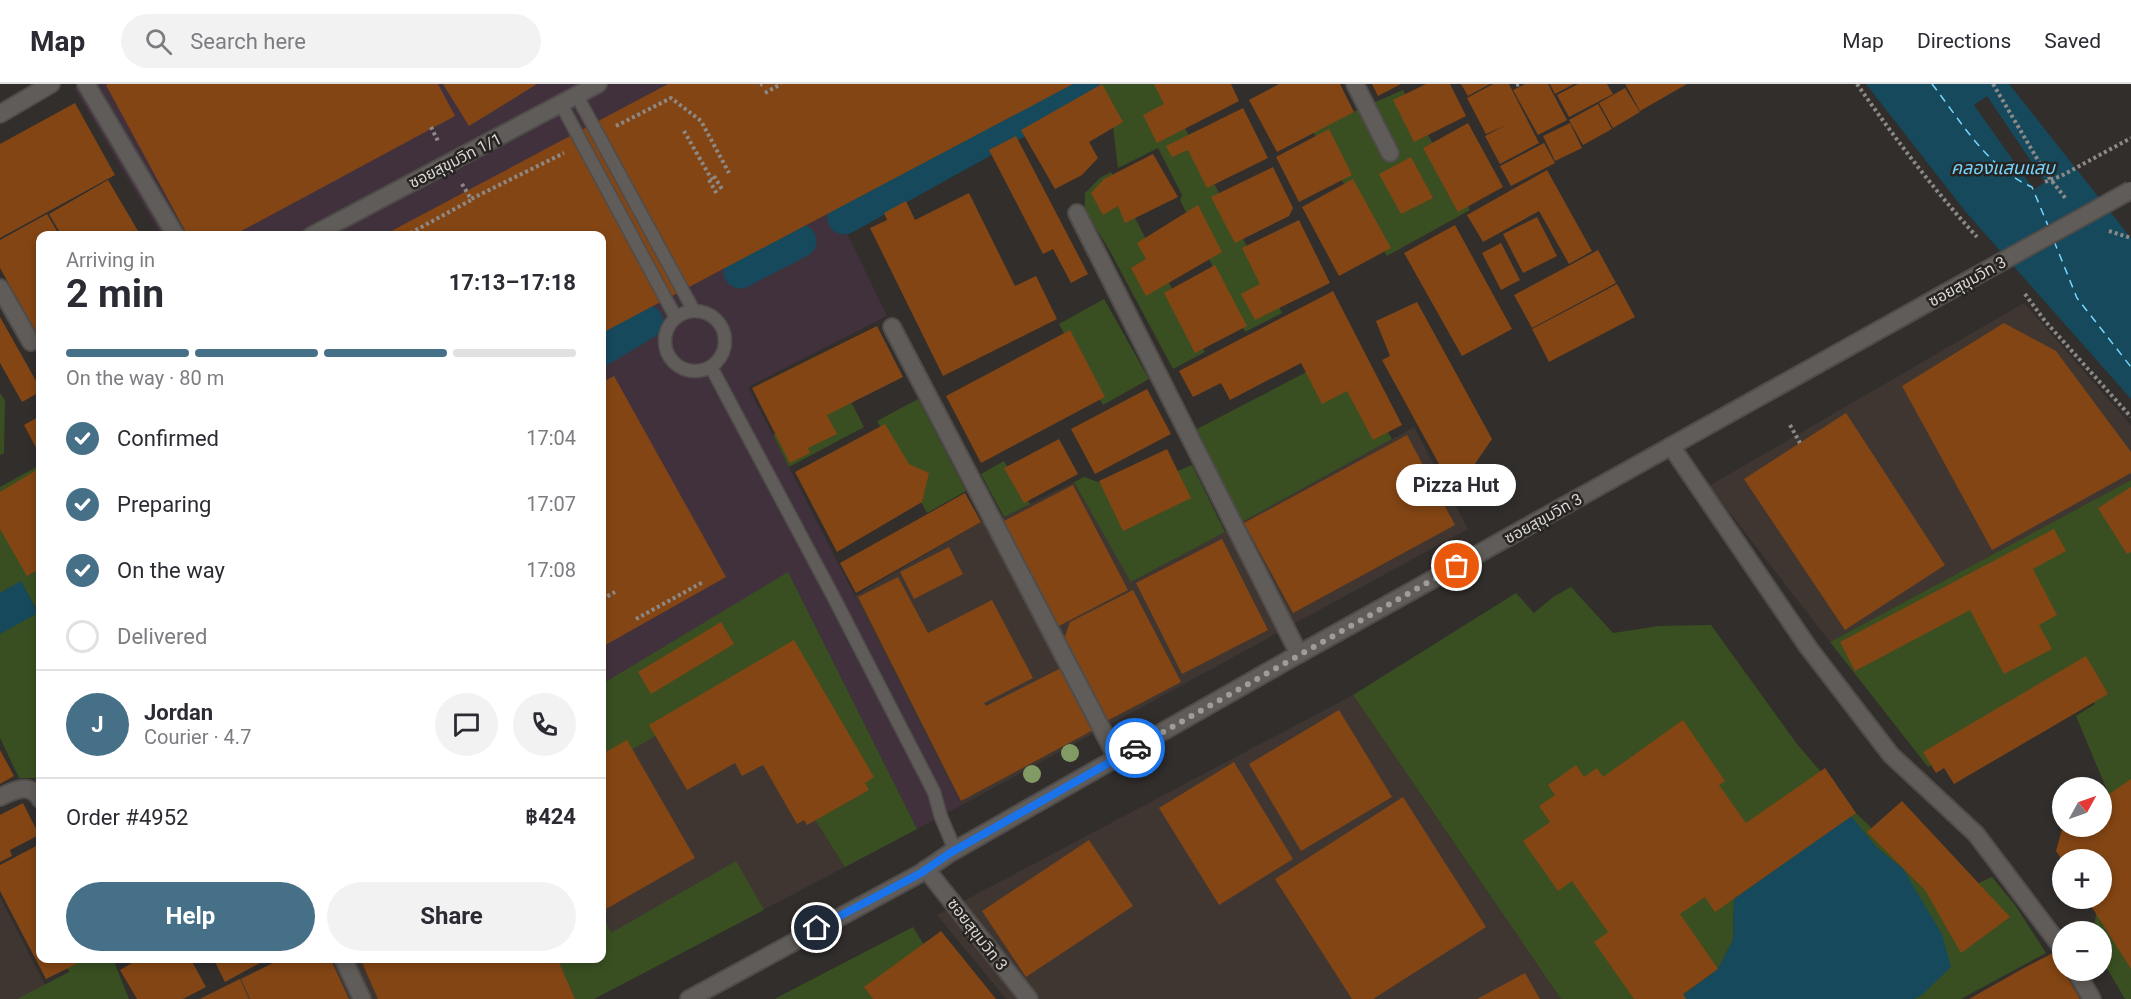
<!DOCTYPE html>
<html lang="en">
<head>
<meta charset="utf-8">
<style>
	body { margin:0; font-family:Roboto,"Noto Sans Thai",sans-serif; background:#f2f2f3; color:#2b2b33; height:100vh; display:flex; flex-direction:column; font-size:22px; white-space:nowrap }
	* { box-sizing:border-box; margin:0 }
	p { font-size:20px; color:#7c7c81 }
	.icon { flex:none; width:33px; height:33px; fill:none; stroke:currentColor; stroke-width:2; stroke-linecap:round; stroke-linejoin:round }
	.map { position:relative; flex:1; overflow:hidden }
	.sheet { position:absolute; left:36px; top:147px; width:570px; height:732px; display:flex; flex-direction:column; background:#fff; border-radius:12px; box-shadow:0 3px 9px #0003 }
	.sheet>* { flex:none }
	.needle { width:39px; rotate:50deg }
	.buttons { position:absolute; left:2052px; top:693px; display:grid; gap:12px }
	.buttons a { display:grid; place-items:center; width:60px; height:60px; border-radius:50%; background:#fff; box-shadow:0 3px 9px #0003; font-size:30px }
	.pin { position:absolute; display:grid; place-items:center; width:51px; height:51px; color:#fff; margin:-26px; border:3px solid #fff; border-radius:50%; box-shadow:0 2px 6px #0007 }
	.courier { position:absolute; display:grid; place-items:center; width:60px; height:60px; margin:-30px; border:4px solid #1a73e8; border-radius:50%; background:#fff; color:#222; box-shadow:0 2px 8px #0007 }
	.bubble { position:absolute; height:42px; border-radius:21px; background:#fff; box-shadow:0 3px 9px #0003; font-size:20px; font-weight:700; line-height:42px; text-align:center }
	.summary em { font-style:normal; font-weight:700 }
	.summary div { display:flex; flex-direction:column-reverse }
	.summary { display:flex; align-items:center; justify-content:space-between; height:102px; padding:0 30px }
	h1 { font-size:39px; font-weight:700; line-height:45px }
	.bar { display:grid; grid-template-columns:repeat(4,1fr); gap:9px 6px; align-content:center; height:72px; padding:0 30px }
	.bar i { height:8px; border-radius:4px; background:#e1e1e2 }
	.bar .on { background:#467088 }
	.bar p { grid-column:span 4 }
	.line { display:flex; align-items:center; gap:15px; padding:0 30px; border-top:2px solid #e1e1e2 }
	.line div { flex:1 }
	.round { display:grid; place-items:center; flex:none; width:63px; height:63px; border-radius:32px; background:#f2f2f3 }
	ol { padding:0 30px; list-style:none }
	li { display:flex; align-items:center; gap:18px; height:66px }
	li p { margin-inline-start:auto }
	li .icon { padding:6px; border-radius:50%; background:#467088; color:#fff; stroke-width:4 }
	li:last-child { color:#7c7c81 }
	li i { width:33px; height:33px; border:3px solid #e1e1e2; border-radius:50% }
	.action { display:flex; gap:12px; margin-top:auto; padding:12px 30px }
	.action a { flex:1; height:69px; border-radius:36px; background:#467088; color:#fff; font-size:24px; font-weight:700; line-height:69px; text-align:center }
	.action a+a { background:#f2f2f3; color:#2b2b33 }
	header { display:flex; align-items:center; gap:36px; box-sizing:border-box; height:84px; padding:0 30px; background:#fff; border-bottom:2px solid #e1e1e2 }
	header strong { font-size:28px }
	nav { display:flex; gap:33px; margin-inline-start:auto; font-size:21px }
	.search { width:420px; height:54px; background:#f2f2f3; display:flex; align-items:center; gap:15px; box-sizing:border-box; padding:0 21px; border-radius:33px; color:#7c7c81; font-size:22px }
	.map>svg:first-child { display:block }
</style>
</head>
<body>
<header>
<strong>Map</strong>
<div class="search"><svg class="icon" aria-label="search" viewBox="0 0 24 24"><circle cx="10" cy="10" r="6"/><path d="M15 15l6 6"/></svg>Search here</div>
<nav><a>Map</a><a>Directions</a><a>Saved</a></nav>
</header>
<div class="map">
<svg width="2131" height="915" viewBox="0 0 2131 915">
	<rect width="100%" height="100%" fill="#312e2c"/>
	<path fill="#3f3631" d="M2024 219 2131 341V396L1830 558 1709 402Z
		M1414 343 1468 445 962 721 855 512 981 438 1004 433 1074 398 1132 498Z
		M788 488 917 745 594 915H198L280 875 602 874V600Z
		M1353 611 1561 915H1006L937 831Z
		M0 813 45 901 17 915H0Z"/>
	<path fill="#41313c" d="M81 0H1094L844 143 887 232 748 303 962 721 917 745 788 489 602 600V152L161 151 74 4Z"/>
	<path fill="#394f21" d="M1094 0H1162L1282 229 1245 248 1180 116 1182 111 1158 64 1118 84 1112 34 1093 1Z
		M1403 6 1470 126 1387 172 1312 46Z
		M1111 88 1205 268 1173 285 1111 169 1085 126V109L1100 94Z
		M1104 215 1149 295 1103 321 1059 240Z
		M1341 270 1392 355 1242 438 1197 345Z
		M0 309 5 316 4 369 0 371Z
		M918 315 966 407 927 429 877 337Z
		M850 316 864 343 789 383 773 351Z
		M1004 377 1030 420 1004 433 981 390Z
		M40 381V701L35 694H19L0 654V550L38 528 21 498 0 509V403Z
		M1192 381 1225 448 1131 498 1074 398 1084 393 1127 408Z
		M2131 396V915H2125L2102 876V848L2093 847 2099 815 2102 814V804L2117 730 2076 632 2095 620 2076 595 1928 683 1830 558Z
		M788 488 917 745 845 783 811 729 793 572 602 683V600Z
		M1571 503 1613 549 1659 542 1711 541 1797 660 1856 729 1945 814 1992 793 2015 821 2046 869 1961 915H1914L1923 910 1903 785 1877 764 1851 733 1734 815 1733 856 1718 885 1678 915H1561L1353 611 1516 509 1534 529 1553 513Z
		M736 777 764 826 594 915H575L557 875 602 874V830L611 849Z
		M913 843 957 915H775L782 911Z
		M63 874 113 875 129 915H17L69 888Z"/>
	<path fill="#16495c" d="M1866 0H2009L2131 154V315L1965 127Z
		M21 497 38 529 0 550V509Z
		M1851 732 1877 764 1903 785 1942 850 1951 883 1923 910 1914 915H1678L1718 885 1733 856 1734 815Z"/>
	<path fill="#312e2c" d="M1987 12 2045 98 2032 107V103L1974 21Z"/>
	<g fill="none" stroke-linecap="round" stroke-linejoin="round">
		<path stroke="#16495c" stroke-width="33" d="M844 134 1085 0
			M740 188 800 157
			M602 265 647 238"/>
		<path stroke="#75d5fe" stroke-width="1.5" stroke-dasharray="8 6" stroke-linecap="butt" d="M1932 0C1961 37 1987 84 2032 103L2049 144
			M2054 157 2077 214 2131 283"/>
	</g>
	<path fill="#834514" d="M108 0H438L455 32 232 152H188L106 1Z
		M443 0H537L469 42Z
		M668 0H1073L602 249V152H382Z
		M1102 0 1123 38 1089 58 1098 74 1082 91 1055 105 1021 46Z
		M1154 0H1231L1239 17 1157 59 1143 31 1164 20Z
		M1279 0H1340L1354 28 1277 68 1249 16Z
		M1372 0H1401L1378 12Z
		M1426 0H1450L1466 32 1414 58 1393 16Z
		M1461 0H1490L1468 12Z
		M1493 0H1509L1539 59 1500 80 1485 52 1506 41 1486 50 1467 14Z
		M1525 0H1548L1567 36 1538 51 1513 6Z
		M1550 0H1574L1555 10Z
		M1578 0H1607L1613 10 1569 33 1557 11Z
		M1625 0H1687L1640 27Z
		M1625 4 1640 28 1613 44 1599 19Z
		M75 19 115 91 0 154V60Z
		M1598 20 1612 45 1583 61 1569 36Z
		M1243 24 1268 74 1207 104 1188 66 1172 73 1166 62Z
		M1468 39 1503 103 1458 128 1423 64Z
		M1570 39 1582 64 1555 77 1543 52Z
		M1329 45 1352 91 1299 118 1276 73Z
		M1016 52 1088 190 1071 199 1053 165 1043 170 989 66Z
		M1544 59 1555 79 1511 102 1500 82Z
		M1153 70 1178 113 1125 139 1118 122 1103 131 1091 109 1104 95Z
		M1411 73 1433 114 1401 130 1379 90Z
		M1273 83 1293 124 1289 132 1235 159 1211 113Z
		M1547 86 1592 167 1569 180 1539 127 1483 158 1467 131Z
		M1353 95 1391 164 1339 192 1302 123Z
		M108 96 141 152H62L49 130Z
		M969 109 1015 202 1036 192 1057 235 943 292 870 144 887 136 884 129 906 117 915 136Z
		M1198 121 1222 168 1146 212 1131 184 1146 175 1137 159Z
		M47 130 60 152H40V255L0 184V156Z
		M1537 133 1557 172 1523 189 1503 150Z
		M1299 136 1330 199 1255 236 1241 210 1260 200 1242 164Z
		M1455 141 1512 245 1462 272 1404 169Z
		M1501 159 1520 196 1501 206 1482 169Z
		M1598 166 1616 199 1532 244 1514 211Z
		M1215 181 1247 242 1195 269 1164 209Z
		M1617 200 1635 233 1549 278 1532 245Z
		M1333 207 1402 341 1373 356 1347 307 1322 320 1301 279 1230 316 1221 299 1193 313 1179 287Z
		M1417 218 1492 355 1466 393 1456 384 1445 391 1382 276 1390 272 1376 237Z
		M0 233 40 304V308L22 318 0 279Z
		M2004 239 2056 267 2131 368V389L1992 466 1902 302Z
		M877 242 903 293 827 331 837 350 808 364 810 369 790 379 752 304Z
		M1070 246 1105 313 981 379 946 312Z
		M614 292 726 493 602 563V298Z
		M1147 305 1171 350 1095 390 1071 345Z
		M1846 329 1945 481 1845 546 1744 395Z
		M40 332V371L24 341Z
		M885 340 909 380 929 389 922 418 837 468 795 388Z
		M1407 351 1455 441 1293 529 1244 439Z
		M1059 355 1078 390 1024 419 1004 384Z
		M1167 365 1191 414 1123 447 1099 397Z
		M40 384V484L27 492 0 445V408Z
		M1073 401 1128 506 1057 543 1002 438Z
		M2131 403V468L2127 470 2098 424Z
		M965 409 981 438 856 509 840 479Z
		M2054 445 2066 467 2033 485 2057 531 2039 541 2052 565 2004 590 1970 526 1855 587 1840 558Z
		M1222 455 1268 546 1182 590 1136 499Z
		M949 463 963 490 914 515 900 488Z
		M898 493 928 549 992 516 1033 594 984 619 986 622 1065 582 1097 644 961 717 858 513Z
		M1133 506 1181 598 1103 639 1062 560 1070 538Z
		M721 538 734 560 651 610 638 588Z
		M794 556 874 693 865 699 869 706 807 741 804 736 797 740 763 681 742 692 735 679 687 706 649 641Z
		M2086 572 2108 610 1954 700 1944 684 1936 689 1923 668Z
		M1339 626 1392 713 1301 767 1249 680Z
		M1683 636 1725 697 1719 701 1746 739 1825 684 1856 729 1715 828 1705 813 1680 830 1718 885 1683 910 1686 915H1634L1594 858 1608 848 1572 797 1558 807 1523 757 1550 738 1539 722 1555 711 1548 701 1576 681 1584 693 1597 684 1603 693Z
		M627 656 695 774 606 825 602 817V670Z
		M0 666 14 692 0 700Z
		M1234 678 1293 775 1219 821 1159 724Z
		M2131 695V885L2086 814H2102V776H2062L2056 767 2063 742H2102V715Z
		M1403 713 1486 843 1373 915H1352L1275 795Z
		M1902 717 2010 833 1961 869 1925 806 1867 748Z
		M23 719 39 751 10 766 12 772 0 778V731Z
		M1089 756 1133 822 1026 893 982 827Z
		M40 760V806L37 807 40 813V874H73L76 880 46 895 0 807V781Z
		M941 847 996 915H873L864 903Z
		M2053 869 2080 915H1969L2022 885Z
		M130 874H190L206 903 183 915H137L120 886 132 879Z
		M213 874H269L225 898Z
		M283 874H330L349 915H250L241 895Z
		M360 874H557L575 915H378Z
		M1525 889 1540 915H1477Z
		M240 895 249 915H200Z"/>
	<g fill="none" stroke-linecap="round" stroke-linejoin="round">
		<defs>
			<path id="service" d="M577 12 694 227
				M561 20 676 234
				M665 257a30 30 0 1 1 60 0a30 30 0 1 1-60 0Z
				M711 283 833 512 934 708 941 733 955 766"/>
			<path id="minor" d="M86 0 176 152
				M1355 0 1390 69
				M0 30 51 0
				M1077 129 1299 570
				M311 152 598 0
				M0 204 31 258
				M892 243 1117 674
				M1671 362 1808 563 1891 671 1976 750 2062 864
				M0 713C14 706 31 698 40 715
				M926 785 1029 915
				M343 874 362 915
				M2075 886 2092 915"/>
			<path id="tertiary" d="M689 915 921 789 950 769 1290 575 1965 198"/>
		</defs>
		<use href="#service" stroke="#4f4c4a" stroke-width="15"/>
		<use href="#minor" stroke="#4f4c4a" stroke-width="20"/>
		<use href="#tertiary" stroke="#4f4c4a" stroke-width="20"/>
		<path stroke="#8c8a88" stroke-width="4" stroke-dasharray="3 3" stroke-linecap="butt" d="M1857 0C1894 53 1933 105 1977 153
			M1993 0 2045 88 2066 115
			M760 1 762 0
			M1516 1 1519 0
			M765 9 781 0
			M616 42 671 14 701 37 729 89
			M431 43 438 57
			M684 47 712 96
			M714 92 723 107
			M709 96 717 110
			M2045 98 2061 92 2131 54
			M462 100 471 115 564 69
			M2109 147 2131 154
			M405 152 473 115
			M2025 210 2045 237 2131 333
			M1790 341 1800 359
			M602 515 615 508
			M636 535 703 498"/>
		<use href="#service" stroke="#605c5a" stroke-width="12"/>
		<use href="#minor" stroke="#605c5a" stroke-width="16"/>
		<use href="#tertiary" stroke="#605c5a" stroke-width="16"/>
		<defs>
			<path id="tertiary-bridge" d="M1965 198 2131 106"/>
		</defs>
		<use href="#tertiary-bridge" stroke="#4f4c4a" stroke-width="20" stroke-linecap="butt"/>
		<use href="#tertiary-bridge" stroke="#605c5a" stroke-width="16"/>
	</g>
	<g fill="#829b65">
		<circle cx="1070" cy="669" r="9"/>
		<circle cx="1032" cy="690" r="9"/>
	</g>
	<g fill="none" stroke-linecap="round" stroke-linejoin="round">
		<path stroke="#9f9c9a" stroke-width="6" stroke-dasharray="0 10.8" d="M1135 664 1457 482"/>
		<path stroke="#1a73e8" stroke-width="8" d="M817 844 921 789 950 769 1135 664"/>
	</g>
	<g text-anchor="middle" stroke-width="5" stroke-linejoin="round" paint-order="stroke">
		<g font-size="16" fill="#dad8d6" stroke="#272422">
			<text transform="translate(455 76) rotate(-27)" y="6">ซอยสุขุมวิท 1/1</text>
			<text transform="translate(1967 197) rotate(-29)" y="6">ซอยสุขุมวิท 3</text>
			<text transform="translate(1543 434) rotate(-29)" y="6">ซอยสุขุมวิท 3</text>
			<text transform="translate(978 850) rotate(52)" y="6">ซอยสุขุมวิท 3</text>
		</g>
		<g font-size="18" font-style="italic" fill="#75d5fe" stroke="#272422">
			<text x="2003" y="90">คลองแสนแสบ</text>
		</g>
	</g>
</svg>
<div class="buttons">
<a><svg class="needle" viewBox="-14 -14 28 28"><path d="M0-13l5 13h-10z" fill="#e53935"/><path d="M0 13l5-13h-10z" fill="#7c7c81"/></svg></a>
<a>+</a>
<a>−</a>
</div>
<div class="pin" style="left:1457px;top:482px;background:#ea580c"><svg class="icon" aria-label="bag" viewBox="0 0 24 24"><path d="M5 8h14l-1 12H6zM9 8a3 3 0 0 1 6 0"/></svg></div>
<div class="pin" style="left:817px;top:844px;background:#1f2937"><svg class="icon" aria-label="home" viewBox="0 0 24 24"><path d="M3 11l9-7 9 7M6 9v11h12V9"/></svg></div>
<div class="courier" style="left:1135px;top:664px"><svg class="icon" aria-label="car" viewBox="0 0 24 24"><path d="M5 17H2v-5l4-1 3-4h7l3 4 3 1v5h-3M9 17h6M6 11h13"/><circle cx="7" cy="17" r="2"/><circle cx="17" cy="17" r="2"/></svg></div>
<div class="bubble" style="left:1396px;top:380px;width:120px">Pizza Hut</div>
<section class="sheet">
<div class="summary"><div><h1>2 min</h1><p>Arriving in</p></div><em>17:13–17:18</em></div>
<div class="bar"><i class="on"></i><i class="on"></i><i class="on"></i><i></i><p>On the way · 80 m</p></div>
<ol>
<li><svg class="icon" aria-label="check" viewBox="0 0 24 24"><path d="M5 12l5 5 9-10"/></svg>Confirmed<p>17:04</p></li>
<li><svg class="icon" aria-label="check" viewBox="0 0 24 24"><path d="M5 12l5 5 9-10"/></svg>Preparing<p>17:07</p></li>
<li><svg class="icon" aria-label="check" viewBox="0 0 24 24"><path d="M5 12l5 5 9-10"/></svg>On the way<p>17:08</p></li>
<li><i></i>Delivered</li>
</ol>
<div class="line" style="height:108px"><b class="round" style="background:#467088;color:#fff">J</b><div><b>Jordan</b><p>Courier · 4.7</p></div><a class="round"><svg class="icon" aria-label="chat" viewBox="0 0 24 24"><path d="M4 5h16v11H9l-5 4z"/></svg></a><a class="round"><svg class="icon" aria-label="phone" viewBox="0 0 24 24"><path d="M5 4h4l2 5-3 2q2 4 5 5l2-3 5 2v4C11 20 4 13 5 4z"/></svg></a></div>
<div class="line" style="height:78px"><div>Order #4952</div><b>฿424</b></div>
<div class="action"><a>Help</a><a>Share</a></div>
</section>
</div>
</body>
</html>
